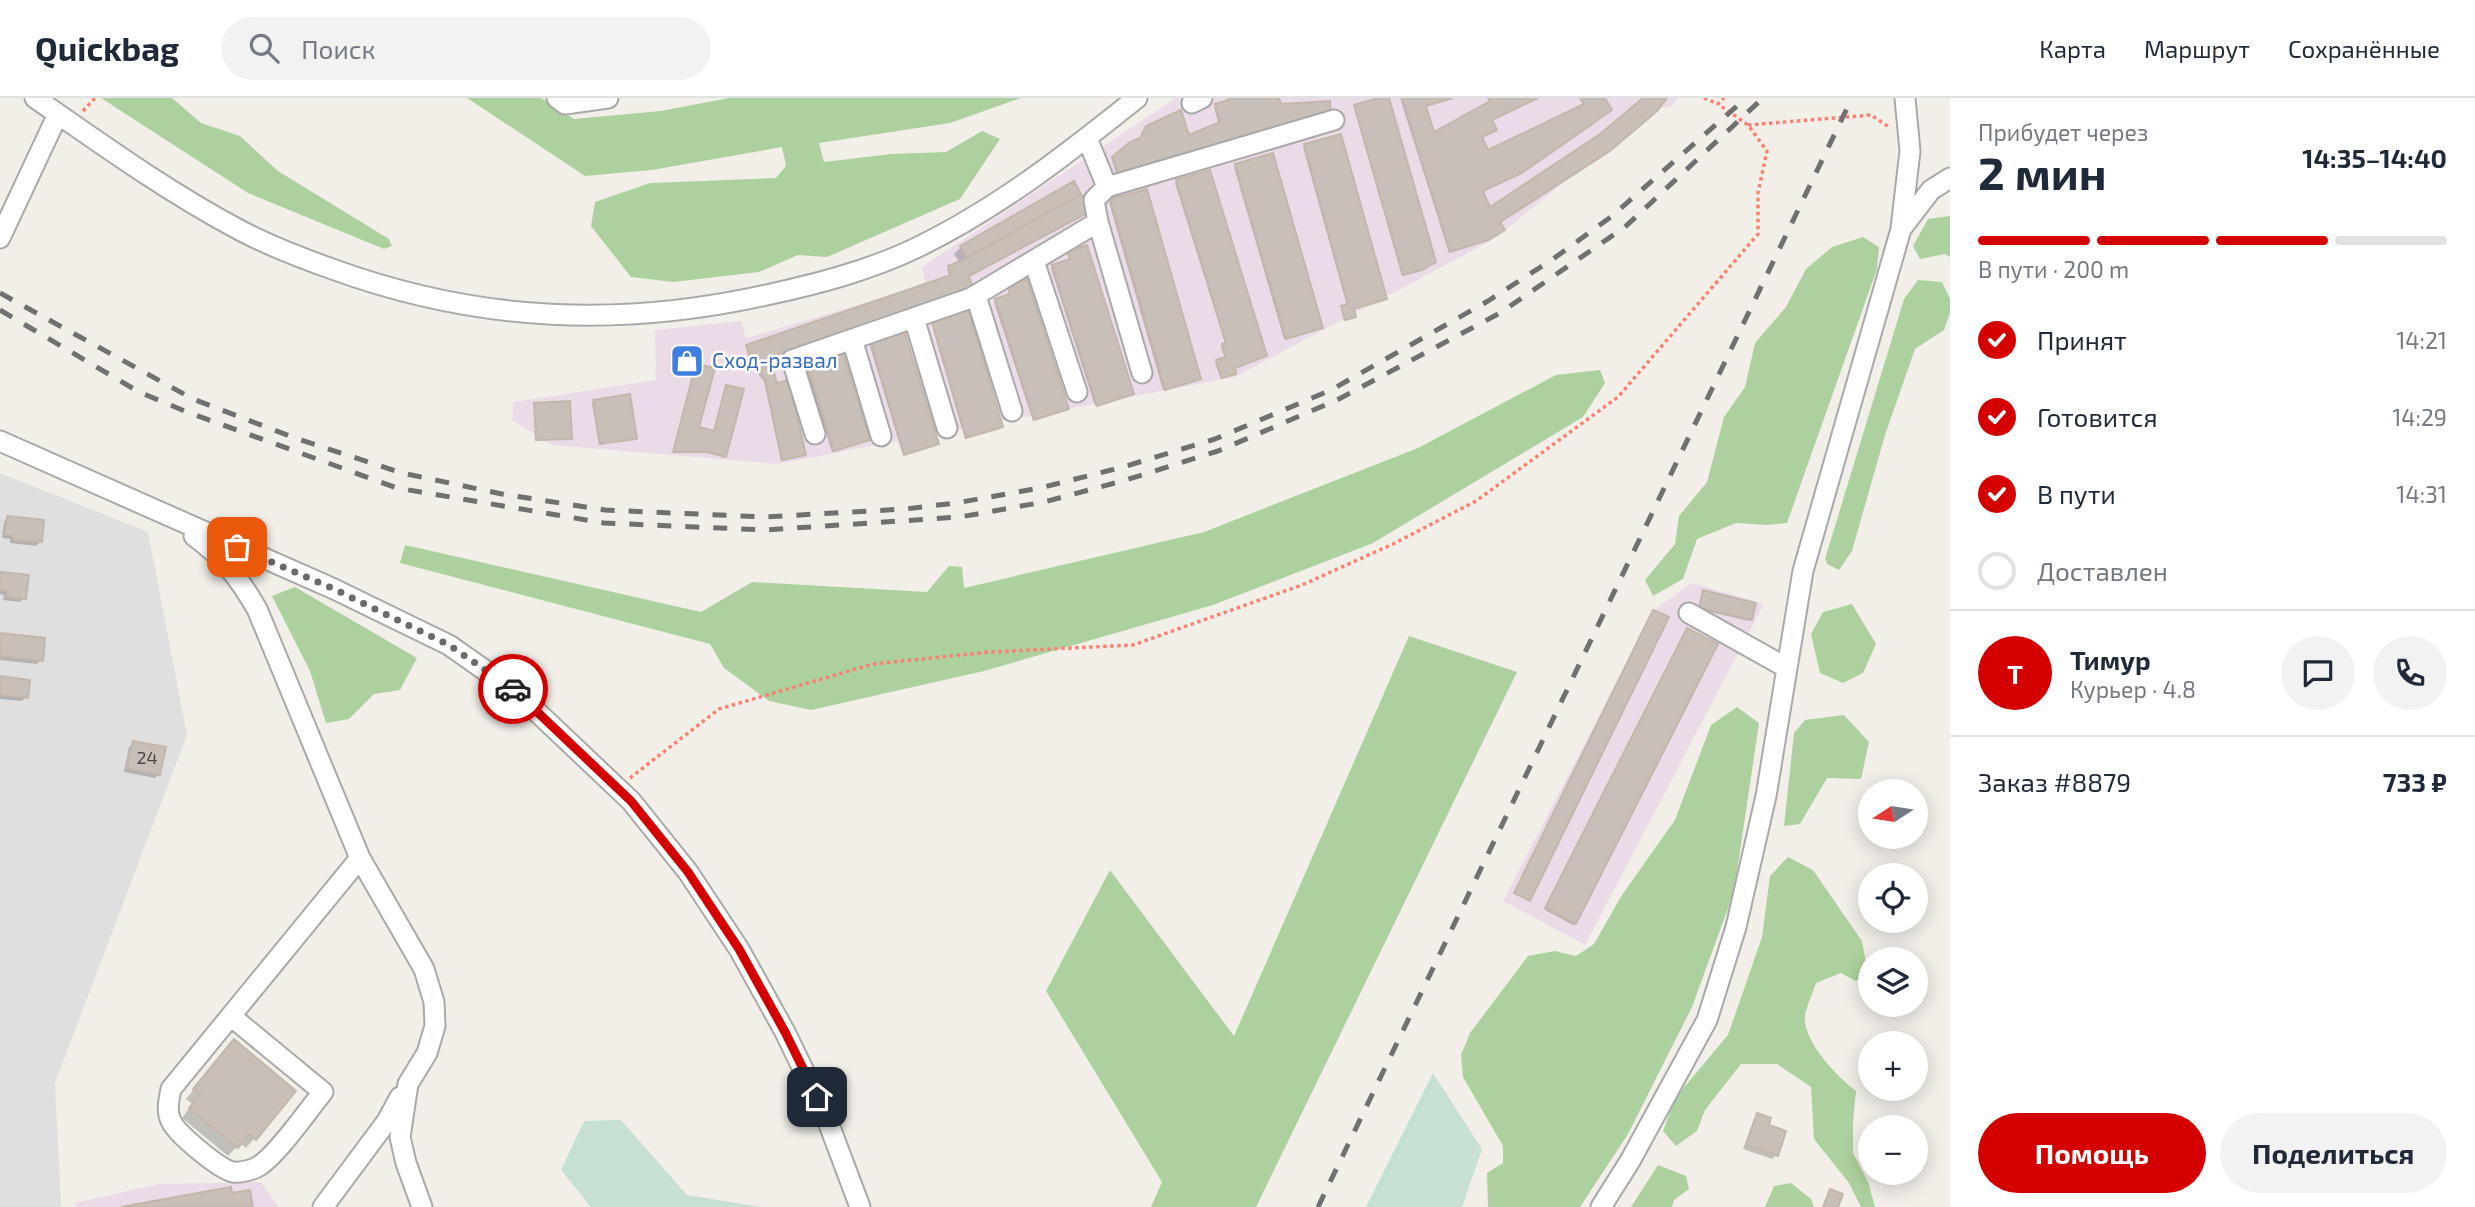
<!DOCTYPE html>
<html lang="ru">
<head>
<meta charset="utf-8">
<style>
	body { margin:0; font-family:"Exo 2",sans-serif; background:#f2f2f3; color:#1f2937; height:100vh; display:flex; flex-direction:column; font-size:26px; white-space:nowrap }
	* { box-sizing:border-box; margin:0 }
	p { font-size:23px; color:#747a83 }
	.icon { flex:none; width:38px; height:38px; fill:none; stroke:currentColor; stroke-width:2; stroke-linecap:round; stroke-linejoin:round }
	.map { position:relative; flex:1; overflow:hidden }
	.drawer { display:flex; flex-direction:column; background:#fff; width:525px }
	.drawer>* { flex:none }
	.needle { width:46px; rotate:258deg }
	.fabs { position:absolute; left:1858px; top:681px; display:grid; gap:14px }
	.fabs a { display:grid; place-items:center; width:70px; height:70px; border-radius:50%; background:#fff; box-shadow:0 4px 18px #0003; font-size:35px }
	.pin { position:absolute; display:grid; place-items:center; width:60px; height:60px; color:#fff; margin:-30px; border-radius:14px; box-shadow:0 4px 10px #0006 }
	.courier { position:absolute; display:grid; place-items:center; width:70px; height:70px; margin:-35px; border:5px solid #d40000; border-radius:50%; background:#fff; color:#222; box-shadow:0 2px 9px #0007 }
	.summary em { font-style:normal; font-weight:700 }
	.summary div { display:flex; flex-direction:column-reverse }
	.summary { display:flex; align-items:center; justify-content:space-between; height:119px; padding:0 28px }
	h1 { font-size:46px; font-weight:700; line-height:52px }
	.bar { display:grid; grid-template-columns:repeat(4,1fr); gap:10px 7px; align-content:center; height:84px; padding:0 28px }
	.bar i { height:9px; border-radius:5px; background:#e0e1e3 }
	.bar .active { background:#d40000 }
	.bar p { grid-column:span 4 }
	.line { display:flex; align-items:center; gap:18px; padding:0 28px; border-top:2px solid #e0e1e3 }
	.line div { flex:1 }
	.round { display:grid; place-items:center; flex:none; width:74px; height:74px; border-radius:37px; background:#f2f2f3 }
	ol { padding:0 28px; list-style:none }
	li { display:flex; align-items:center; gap:21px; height:77px }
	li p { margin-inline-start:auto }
	li .icon { padding:7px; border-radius:50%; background:#d40000; color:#fff; stroke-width:4 }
	li:last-child { color:#747a83 }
	li i { width:38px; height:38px; border:4px solid #e0e1e3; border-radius:50% }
	.primary-button { display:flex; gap:14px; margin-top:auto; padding:14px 28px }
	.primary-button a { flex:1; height:80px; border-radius:42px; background:#d40000; color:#fff; font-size:28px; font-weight:700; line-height:80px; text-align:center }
	.primary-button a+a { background:#f2f2f3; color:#1f2937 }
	header { display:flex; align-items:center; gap:42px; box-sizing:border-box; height:98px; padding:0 35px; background:#fff; border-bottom:2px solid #e0e1e3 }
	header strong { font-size:33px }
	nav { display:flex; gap:38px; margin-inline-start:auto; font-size:24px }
	.search { width:490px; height:63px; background:#f2f2f3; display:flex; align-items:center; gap:18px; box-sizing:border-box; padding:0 24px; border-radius:38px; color:#747a83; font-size:26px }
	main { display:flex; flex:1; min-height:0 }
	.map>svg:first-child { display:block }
</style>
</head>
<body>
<header>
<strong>Quickbag</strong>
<div class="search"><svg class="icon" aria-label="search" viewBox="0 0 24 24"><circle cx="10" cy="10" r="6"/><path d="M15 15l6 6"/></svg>Поиск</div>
<nav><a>Карта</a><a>Маршрут</a><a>Сохранённые</a></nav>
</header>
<main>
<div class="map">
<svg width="1950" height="1109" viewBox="0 0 1950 1109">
	<rect width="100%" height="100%" fill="#f2efe9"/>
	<path fill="#e0dfdf" d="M0 375 148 434 187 637 55 985 61 1109H0Z"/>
	<path fill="#ebdbe8" d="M1176 0H1678L1671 9 1653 10 1496 140 1235 279 778 366 552 347 512 322 514 304 656 282 655 232 741 223 746 240 926 187 922 169Z
		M1692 485 1764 506 1585 847 1503 803 1654 512Z
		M261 1084 279 1109H76L75 1105 159 1086Z"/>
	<path fill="#add19e" d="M101 0H172L201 25 240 38 278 73 389 141 392 148 384 151 248 95Z
		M467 0H541L574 21 661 13 729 0H1021L950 25 819 45 824 64 891 56 946 54 982 33 1000 41 960 101 827 159 798 157 759 174 673 184 631 179 591 128 595 104 650 85 776 80 786 68 782 49 652 72 585 78Z
		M1950 118V159L1945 156 1920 161 1913 148 1928 121Z
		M1863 139 1879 149 1877 171 1787 425 1766 427 1736 425 1697 441 1683 481 1653 498 1645 482 1675 446 1679 418 1707 384 1724 319 1745 289 1755 245 1786 209 1806 171 1832 149Z
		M1918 182 1942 184 1950 201V215L1944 232 1915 251 1885 337 1852 453 1839 472 1827 466 1825 461 1904 201Z
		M1600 272 1605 285 1583 319 1373 445 1213 507 984 573 811 612 769 603 724 570 710 546 400 465 405 447 701 514 752 484 927 494 949 468 962 469 964 490 1204 434 1418 350 1556 277Z
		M295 489 417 560 400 592 374 596 349 621 326 625 310 573 272 498Z
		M1852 506 1876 546 1863 575 1843 585 1820 575 1811 536 1823 514Z
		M1409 538 1517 574 1256 1109H1151L1162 1084 1046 893 1110 772 1234 938Z
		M1737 609 1759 625 1734 794 1692 909 1628 1036 1580 1109H1488L1487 1075 1503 1065V1048L1463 979 1461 957 1470 935 1528 858 1555 853 1576 858 1594 846 1622 797 1675 722 1711 627Z
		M1844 617 1869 644 1861 681 1827 680 1800 726 1784 728 1794 635 1805 622Z
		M1788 759 1813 772 1862 843 1868 877 1856 883 1841 875 1816 885C1813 895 1807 907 1805 917 1802 943 1838 979 1856 993L1853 1024V1055L1868 1084 1875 1109H1861L1849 1085 1814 1041 1811 989 1777 966H1741L1705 1012 1697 1033 1676 1048 1663 1033 1675 1000 1728 937 1762 839 1770 778Z
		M1658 1067 1686 1078 1689 1091 1674 1102 1672 1109H1631Z
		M1791 1085 1811 1101 1814 1109H1765L1774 1088Z"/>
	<path fill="#c6e0d4" d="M1433 975 1482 1051 1462 1109H1366Z
		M621 1022 687 1097 761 1109H591L561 1072 584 1023Z"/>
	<path fill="#0003" d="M1227 0H1277L1117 79 1112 62 1131 45 1188 39 1219 27 1214 9 1228 4Z
		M1387 0 1432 165 1419 173 1402 178 1354 10Z
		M1400 0H1453L1424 9 1433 36 1489 5 1487 0H1537L1490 23 1480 39 1487 54 1584 8 1579 0H1602L1481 94 1489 111 1601 37 1643 2 1642 0H1665L1498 124 1501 133 1484 143 1449 155Z
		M1305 48 1386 201 1352 211 1354 219 1344 223 1341 211 1347 208 1303 49Z
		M1236 67 1321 229 1320 231 1284 241 1234 69Z
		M1209 74 1234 275 1221 281 1215 265 1225 261 1221 249 1225 245 1175 85Z
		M1073 86 968 178 969 191 768 260 803 358 781 363 764 283 751 267 746 250 747 249 950 179 947 171 960 165 954 156 961 149Z
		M1111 103 1200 281 1198 282 1163 292 1109 104Z
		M1068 154 1132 296 1095 308 1051 170 1069 164Z
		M1008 188 1065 312 1033 323 994 204 1009 198Z
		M932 222 1001 329 999 330 965 341 931 224Z
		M903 234 937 346 903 357 869 245Z
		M683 255 695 267 697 330 724 358 723 359 706 355H673L693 279 678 275Z
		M842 257 866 343 832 354 806 270Z
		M594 303 635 340 599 347 592 305Z
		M535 306 570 340 535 343Z
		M8 420 40 444 36 448 10 445V441L2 440 4 424Z
		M0 475 24 500 20 504 3 502 4 497 0 496Z
		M1703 494 1750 521 1749 523 1698 511Z
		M1686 534 1575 825 1573 827 1545 812Z
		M0 537 41 562 37 566 0 562Z
		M0 580 26 599 22 603 0 601Z
		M133 645 159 676 155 680 124 674 129 649Z
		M225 953 294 993 246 1050 240 1045 228 1058 182 1020 192 1006 186 1001Z
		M1758 1017 1766 1028 1776 1057 1772 1061 1743 1051 1754 1021Z"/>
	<path fill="#c7bfb8" stroke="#c4b6ab" stroke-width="2" d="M1228 0H1279L1281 6 1330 3 1331 22 1119 78 1112 59 1130 44 1140 40 1146 28 1181 12 1189 37 1220 24 1215 6 1229 2Z
		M1378 0H1389L1436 164 1422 172 1403 177 1354 7Z
		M1402 0H1453L1426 8 1434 34 1490 3 1489 0H1538L1492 22 1497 32 1482 39 1488 52 1584 6 1581 0H1605L1612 12 1522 75 1483 93 1490 109 1600 36 1643 0H1667L1657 13 1610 53 1500 124 1505 132 1488 142 1450 154Z
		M1341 36 1387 201 1354 211 1356 219 1345 222 1341 208 1348 206 1304 46Z
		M1273 55 1323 230 1286 241 1235 66Z
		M1210 72 1267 258 1235 270 1236 276 1222 280 1216 262 1226 259 1222 246 1226 245 1176 82Z
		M1074 83 1081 96 967 160 960 148Z
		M1147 91 1201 281 1165 292 1110 101Z
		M1081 96 1091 113 969 178 973 190 769 259 777 285 789 282 806 357 782 362 765 281 753 265 746 247 951 177 948 168 967 160Z
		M1087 147 1134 296 1097 308 1052 167 1070 161 1067 153Z
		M1027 181 1069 311 1034 322 995 201 1010 196 1007 187Z
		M968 210 1003 329 966 340 931 220Z
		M904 232 939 346 904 357 870 242Z
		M683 252 699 261 697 266 715 270 699 329 714 333 726 287 744 291 726 359 709 354H673L693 277 678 273Z
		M843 255 870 342 834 353 807 266Z
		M630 296 637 341 600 346 593 302Z
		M570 303 572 341 536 342 534 305Z
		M7 418 44 422 42 444 13 442V437H5Z
		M0 474 29 477 26 501 6 499 7 493 0 492Z
		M1703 492 1756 505 1752 522 1699 510Z
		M1653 512 1669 519 1530 803 1514 795Z
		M1687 530 1718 546 1576 826 1545 810Z
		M0 535 45 540 43 563 0 558Z
		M0 578 30 582 28 600 0 597Z
		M133 643 166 649 160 677 127 670Z
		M234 941 296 993 256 1042 249 1036 238 1050 189 1010 200 996 193 991Z
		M1757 1015 1771 1020 1769 1027 1786 1033 1778 1058 1746 1047Z
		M231 1089 232 1095 250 1092 253 1109H121Z
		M1830 1091 1843 1096 1838 1109H1823Z"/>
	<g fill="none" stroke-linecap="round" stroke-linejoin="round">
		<defs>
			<path id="minor" d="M35 0C100 45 165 92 234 129 266 147 301 160 335 172 479 224 622 230 771 196 821 185 870 172 916 150 997 111 1067 56 1137 0
				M557 0 565 6 608 0
				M1192 5 1202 0
				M1087 40 1107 89 1334 22
				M1098 124 1142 275
				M1901 130 1910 53 1905 0
				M0 140 58 16
				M1034 163 1077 294
				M976 198 1012 313
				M914 220 947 330
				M852 241 881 338
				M815 336 792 262 971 200 1098 124 1094 102 1107 89
				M0 343 334 491 449 547 516 594 631 703 688 774 739 851 785 934 827 1021 860 1109
				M194 438C223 459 239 480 257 511L360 760 424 871 434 904 435 928 427 955 408 986 400 1039 406 1065 422 1109
				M1689 515 1787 570
				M232 919 323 994C308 1012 278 1056 259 1068 253 1072 240 1075 233 1074 219 1071 177 1036 171 1023 166 1012 169 1002 171 991L360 760
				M323 1109 387 1023 400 999
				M1601 1109 1630 1063 1707 922 1736 829 1766 698 1803 473 1901 131 1931 92 1950 80"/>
		</defs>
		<use href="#minor" stroke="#a9a9a9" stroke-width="23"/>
		<path stroke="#fa8072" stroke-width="3.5" stroke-dasharray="3.5 3.5" stroke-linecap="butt" d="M1704 0 1718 6
			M83 13 95 0
			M1748 27 1871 17 1889 29
			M630 680 719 611 873 566 990 554 1133 547 1302 487 1393 446 1476 403 1618 299 1758 136V95L1767 53 1748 27 1718 6 1724 0"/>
		<use href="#minor" stroke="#fff" stroke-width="19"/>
		<path stroke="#707070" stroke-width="5" stroke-dasharray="14 14" stroke-linecap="butt" d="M0 195 193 301 295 340 402 375 502 396 605 412 764 419 905 411 956 405 1040 390 1123 369 1215 341 1331 292 1488 203 1553 161 1612 118 1746 0
			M0 212 139 294 187 314 397 390 604 425 765 432 960 419 1044 404 1126 382 1218 353 1337 302 1500 215 1625 129 1763 0
			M1318 1109 1852 0"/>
	</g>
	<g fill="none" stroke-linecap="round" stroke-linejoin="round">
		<path stroke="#6b6a68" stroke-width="7" stroke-dasharray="0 12.6" d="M237 449 334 491 449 547 513 591"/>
		<path stroke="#d40000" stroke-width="9" d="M513 591 631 703 688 774 739 851 785 934 817 999"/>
	</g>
	<defs>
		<symbol id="shop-square" viewBox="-11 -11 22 22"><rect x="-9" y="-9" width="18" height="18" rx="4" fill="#3f7fe0" stroke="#fff"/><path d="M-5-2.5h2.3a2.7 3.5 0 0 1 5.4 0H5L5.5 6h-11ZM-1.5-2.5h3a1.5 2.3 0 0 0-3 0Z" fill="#fff"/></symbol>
	</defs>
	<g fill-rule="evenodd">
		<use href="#shop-square" x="668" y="244" width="38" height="38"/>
	</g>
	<g text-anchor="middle" stroke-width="5" stroke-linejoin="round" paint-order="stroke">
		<g font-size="18" fill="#4b4948">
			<text x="147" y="666">24</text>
		</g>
		<g font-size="21" fill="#366cbe" stroke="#fff" text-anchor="start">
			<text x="712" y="270">Сход-развал</text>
		</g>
	</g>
</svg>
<div class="fabs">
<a><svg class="needle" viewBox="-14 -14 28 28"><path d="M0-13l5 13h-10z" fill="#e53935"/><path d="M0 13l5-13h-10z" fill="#747a83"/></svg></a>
<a><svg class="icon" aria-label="locate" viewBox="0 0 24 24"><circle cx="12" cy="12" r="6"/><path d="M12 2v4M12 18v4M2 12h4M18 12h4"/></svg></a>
<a><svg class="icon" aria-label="layers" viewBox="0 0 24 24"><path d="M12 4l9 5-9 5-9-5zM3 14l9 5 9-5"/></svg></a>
<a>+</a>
<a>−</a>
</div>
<div class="pin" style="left:237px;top:449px;background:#ea580c"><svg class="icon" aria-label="bag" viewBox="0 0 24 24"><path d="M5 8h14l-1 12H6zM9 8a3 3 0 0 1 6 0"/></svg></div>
<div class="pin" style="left:817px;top:999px;background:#1f2937"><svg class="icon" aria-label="home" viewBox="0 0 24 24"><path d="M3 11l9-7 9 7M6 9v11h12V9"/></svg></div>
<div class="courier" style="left:513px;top:591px"><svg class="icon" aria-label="car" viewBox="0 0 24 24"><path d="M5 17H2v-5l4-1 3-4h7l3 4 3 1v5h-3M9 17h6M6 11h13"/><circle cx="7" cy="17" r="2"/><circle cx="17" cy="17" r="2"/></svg></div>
</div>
<section class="drawer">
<div class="summary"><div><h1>2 мин</h1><p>Прибудет через</p></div><em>14:35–14:40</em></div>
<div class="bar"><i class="active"></i><i class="active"></i><i class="active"></i><i></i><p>В пути · 200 m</p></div>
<ol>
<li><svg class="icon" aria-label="check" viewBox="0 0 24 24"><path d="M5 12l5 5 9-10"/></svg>Принят<p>14:21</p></li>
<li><svg class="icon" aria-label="check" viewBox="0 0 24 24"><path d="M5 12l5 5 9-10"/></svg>Готовится<p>14:29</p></li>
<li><svg class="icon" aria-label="check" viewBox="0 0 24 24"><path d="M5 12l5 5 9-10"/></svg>В пути<p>14:31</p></li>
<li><i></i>Доставлен</li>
</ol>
<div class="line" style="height:126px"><b class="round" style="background:#d40000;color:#fff">Т</b><div><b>Тимур</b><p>Курьер · 4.8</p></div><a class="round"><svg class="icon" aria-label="chat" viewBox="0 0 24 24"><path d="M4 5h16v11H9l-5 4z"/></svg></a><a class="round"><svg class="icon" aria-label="phone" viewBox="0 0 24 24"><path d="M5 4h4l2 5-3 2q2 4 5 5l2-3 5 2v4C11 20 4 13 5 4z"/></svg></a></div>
<div class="line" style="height:91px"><div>Заказ #8879</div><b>733 ₽</b></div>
<div class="primary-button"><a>Помощь</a><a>Поделиться</a></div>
</section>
</main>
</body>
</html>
